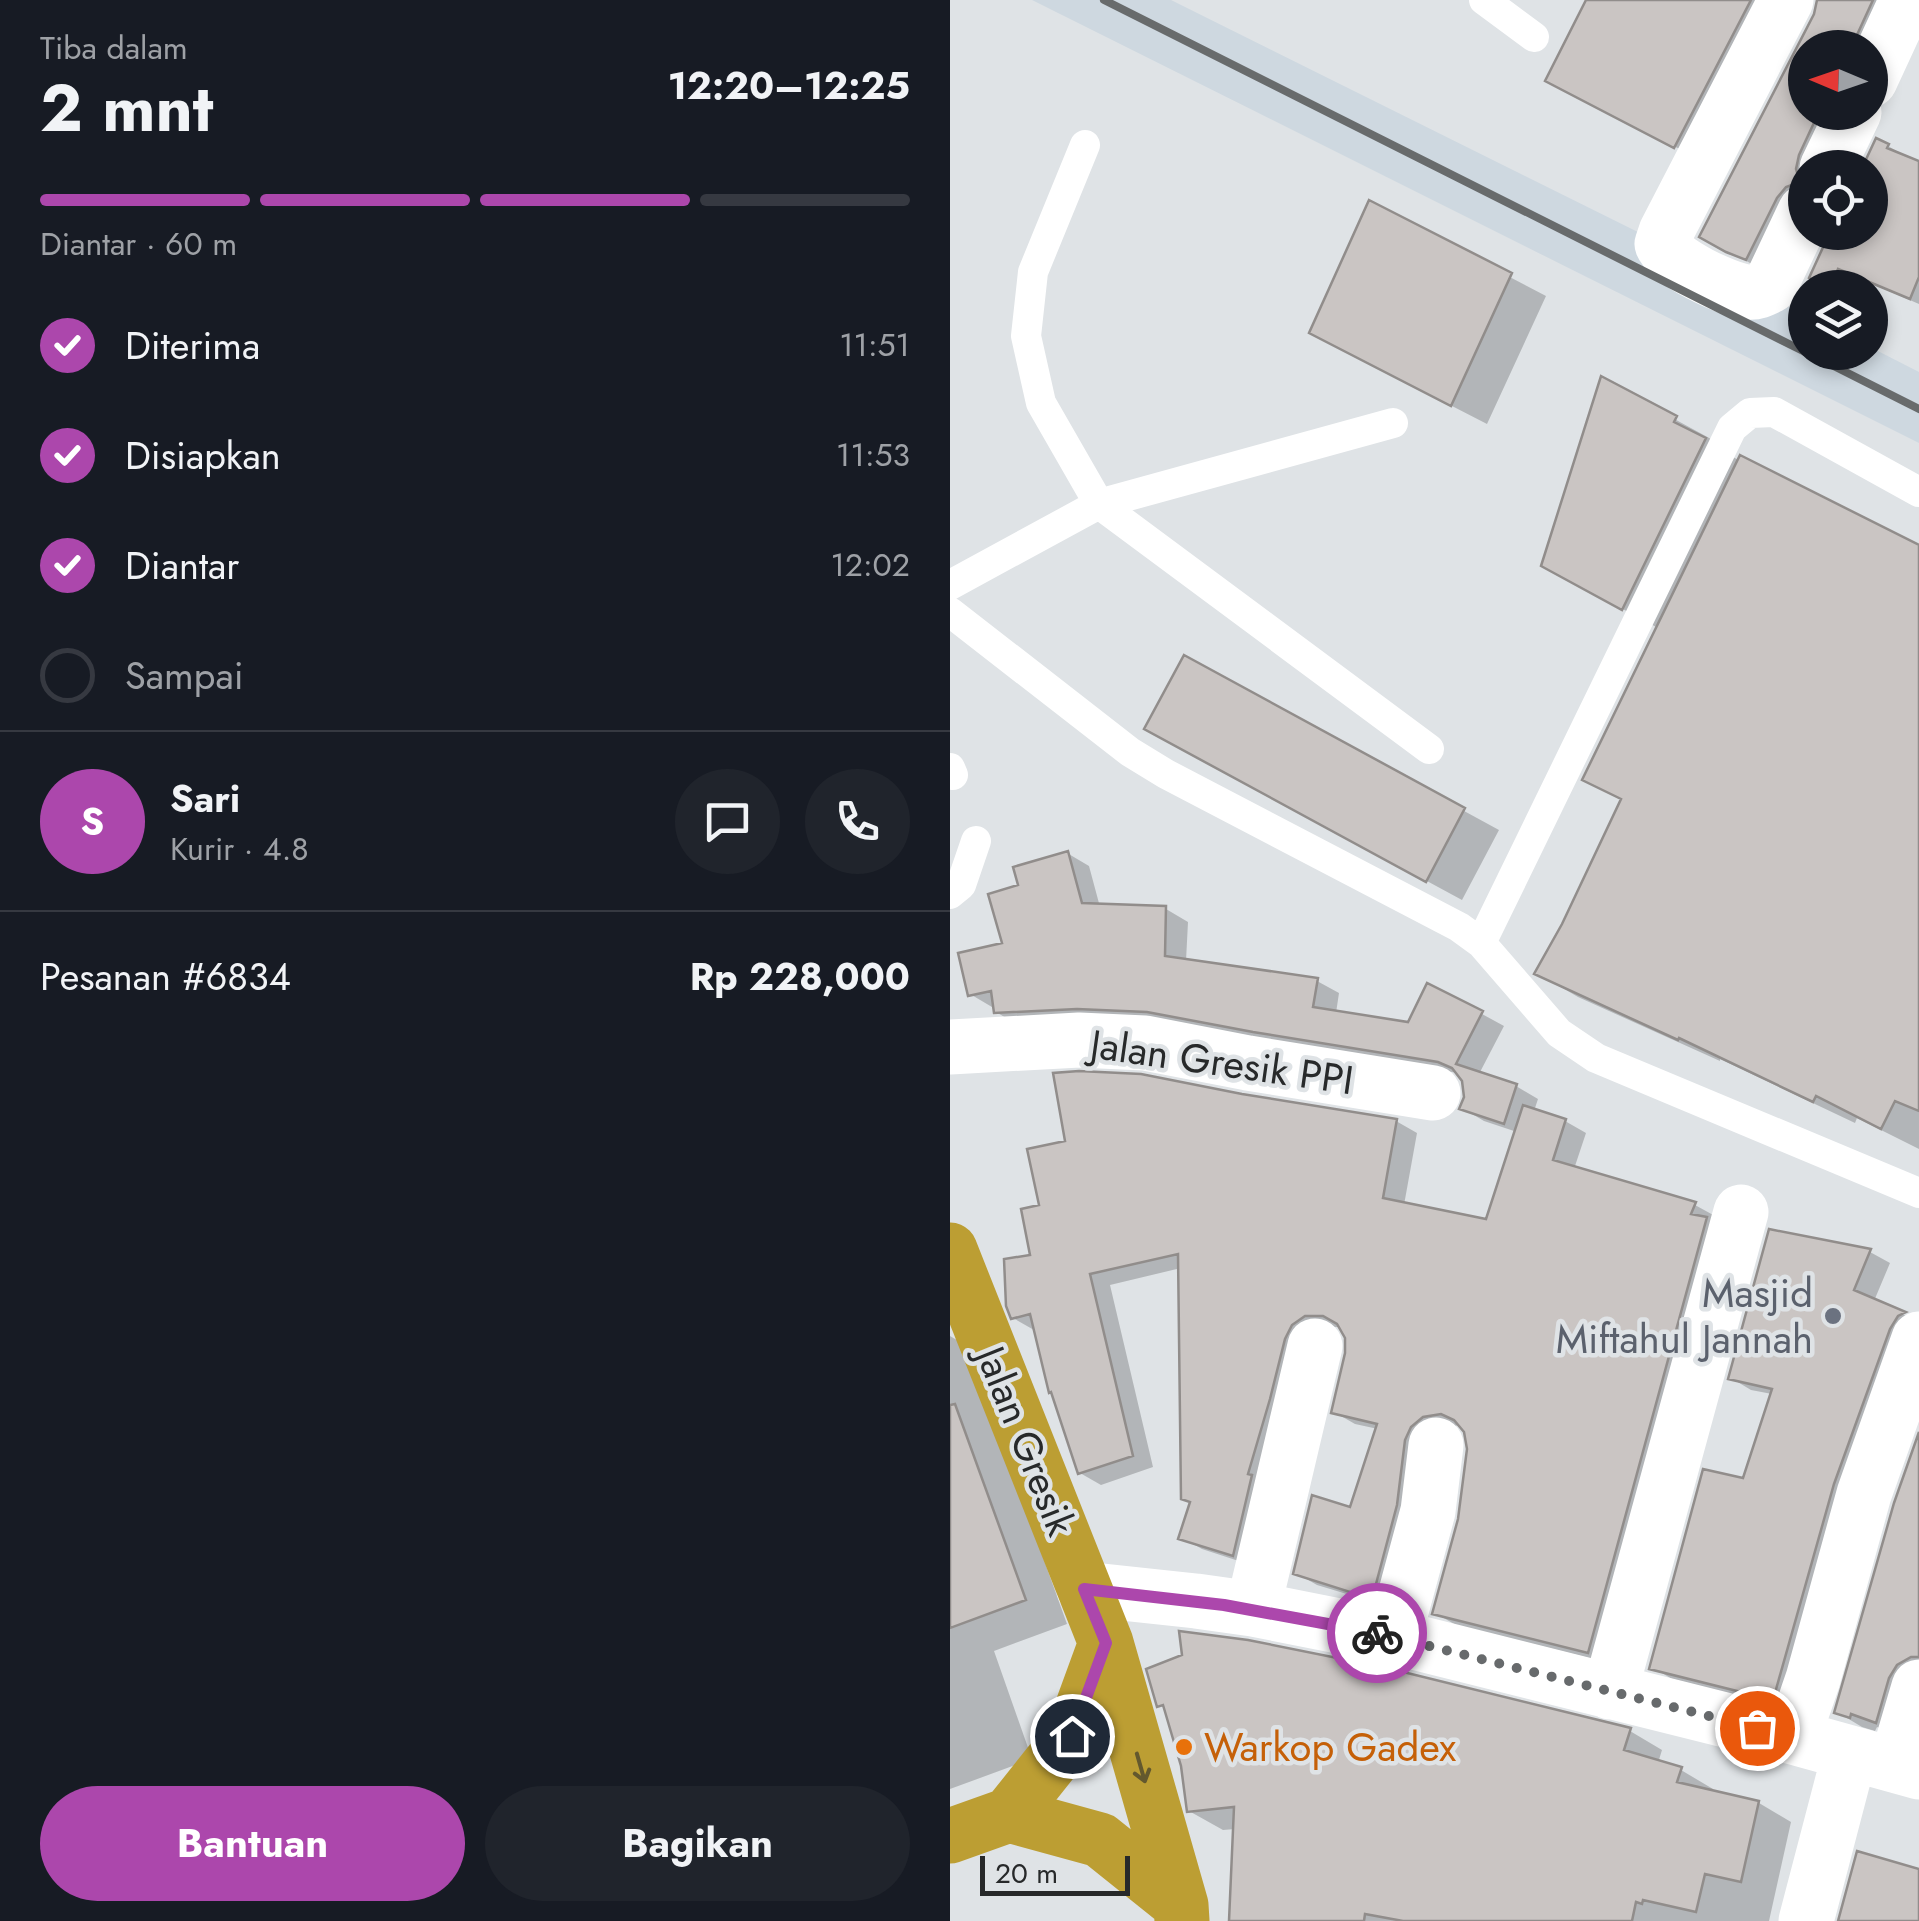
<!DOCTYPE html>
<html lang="id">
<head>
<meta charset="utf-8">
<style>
	body { margin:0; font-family:Jost,sans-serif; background:#20242c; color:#f1f3f6; height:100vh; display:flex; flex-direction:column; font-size:38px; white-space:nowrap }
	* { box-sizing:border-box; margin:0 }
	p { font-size:32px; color:#9ea1a6 }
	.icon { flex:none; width:55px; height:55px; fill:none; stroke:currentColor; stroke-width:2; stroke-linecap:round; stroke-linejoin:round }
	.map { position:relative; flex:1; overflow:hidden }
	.panel { display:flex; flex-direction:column; background:#171b24; width:950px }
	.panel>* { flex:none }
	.needle { width:65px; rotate:272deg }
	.buttons { position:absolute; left:838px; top:30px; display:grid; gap:20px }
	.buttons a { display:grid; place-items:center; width:100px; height:100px; border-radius:50%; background:#171b24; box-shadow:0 5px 15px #0003; font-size:50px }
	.scale { position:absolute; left:30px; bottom:25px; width:150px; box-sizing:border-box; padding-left:10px; border:5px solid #27292a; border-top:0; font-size:28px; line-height:35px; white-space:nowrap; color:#27292a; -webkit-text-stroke:8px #dfe3e6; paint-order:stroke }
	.pin { position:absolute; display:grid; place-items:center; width:85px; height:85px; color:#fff; margin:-42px; border:5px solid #fff; border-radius:50%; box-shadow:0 2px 10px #0007 }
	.courier { position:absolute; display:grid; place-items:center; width:100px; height:100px; margin:-50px; border:8px solid #ac47ac; border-radius:50%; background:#fff; color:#222; box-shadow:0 2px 12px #0007 }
	.overview em { font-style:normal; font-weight:700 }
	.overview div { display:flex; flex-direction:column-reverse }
	.overview { display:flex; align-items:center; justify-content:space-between; height:170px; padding:0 40px }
	h1 { font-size:65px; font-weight:700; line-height:75px }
	.bar { display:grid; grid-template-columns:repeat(4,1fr); gap:15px 10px; align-content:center; height:120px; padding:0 40px }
	.bar i { height:12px; border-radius:8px; background:#363941 }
	.bar .active { background:#ac47ac }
	.bar p { grid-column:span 4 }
	.line { display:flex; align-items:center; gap:25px; padding:0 40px; border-top:2px solid #363941 }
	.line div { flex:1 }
	.round { display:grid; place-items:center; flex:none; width:105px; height:105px; border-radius:52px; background:#20242c }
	ol { padding:0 40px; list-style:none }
	li { display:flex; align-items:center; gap:30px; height:110px }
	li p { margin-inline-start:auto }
	li .icon { padding:10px; border-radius:50%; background:#ac47ac; color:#fff; stroke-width:4 }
	li:last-child { color:#9ea1a6 }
	li i { width:55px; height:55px; border:5px solid #363941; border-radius:50% }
	.cta { display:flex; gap:20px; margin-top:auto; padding:20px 40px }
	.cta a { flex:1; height:115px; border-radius:60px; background:#ac47ac; color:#fff; font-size:40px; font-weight:700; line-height:115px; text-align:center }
	.cta a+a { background:#20242c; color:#f1f3f6 }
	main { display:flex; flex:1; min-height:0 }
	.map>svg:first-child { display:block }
</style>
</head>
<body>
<main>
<section class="panel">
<div class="overview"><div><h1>2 mnt</h1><p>Tiba dalam</p></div><em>12:20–12:25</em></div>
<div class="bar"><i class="active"></i><i class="active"></i><i class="active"></i><i></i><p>Diantar · 60 m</p></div>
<ol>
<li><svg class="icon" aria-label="check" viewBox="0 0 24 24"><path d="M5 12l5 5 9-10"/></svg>Diterima<p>11:51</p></li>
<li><svg class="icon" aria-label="check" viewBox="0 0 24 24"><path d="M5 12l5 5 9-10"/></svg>Disiapkan<p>11:53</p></li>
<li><svg class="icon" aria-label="check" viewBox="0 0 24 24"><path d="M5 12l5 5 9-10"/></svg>Diantar<p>12:02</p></li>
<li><i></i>Sampai</li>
</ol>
<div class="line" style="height:180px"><b class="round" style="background:#ac47ac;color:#fff">S</b><div><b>Sari</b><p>Kurir · 4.8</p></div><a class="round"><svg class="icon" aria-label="chat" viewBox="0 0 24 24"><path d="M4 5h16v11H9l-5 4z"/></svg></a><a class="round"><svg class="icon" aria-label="phone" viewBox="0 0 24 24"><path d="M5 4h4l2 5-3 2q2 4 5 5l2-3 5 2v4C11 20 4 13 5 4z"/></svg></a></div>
<div class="line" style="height:130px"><div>Pesanan #6834</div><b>Rp 228,000</b></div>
<div class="cta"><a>Bantuan</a><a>Bagikan</a></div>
</section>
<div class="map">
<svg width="969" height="1921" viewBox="0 0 969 1921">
	<rect width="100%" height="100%" fill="#dfe3e6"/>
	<path fill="#ced8e0" d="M82 0H221L855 315V352H920V347L969 372V443Z"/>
	<path fill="#0003" d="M639 0H821L755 162 628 97Z
		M870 0H949L920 48H855V112H896L855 168V202L820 270 800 263 752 236 866 15Z
		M938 146 969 164V304L911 279 907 288H881L862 277 920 232V168Z
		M420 204 596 296 537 424 397 352Z
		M653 380 761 439 759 443 790 461 969 549V1149L907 1118 905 1123 770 1059V1061L628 997 587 973 614 925 673 800 635 779 708 628 630 586Z
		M235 659 549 830 512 900 233 749Z
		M117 853 139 866 150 907 216 909 238 922 236 961 367 981 389 993 386 1013 459 1025 478 986 532 1014 554 1026 529 1074 566 1086 588 1099 584 1111 615 1121 636 1133 624 1169 745 1205 765 1216 659 1663 506 1625 485 1613 511 1520 520 1449 512 1425 494 1427 443 1608 367 1585 346 1573 402 1510 428 1429 405 1424 384 1412 398 1353V1337L391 1327H377L304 1566 252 1549 231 1537 242 1503 231 1268 160 1285 203 1467 151 1485 130 1473 84 1330 63 1318 83 1257 446 1121 467 1133 454 1205 537 1222 567 1132 534 1121 512 1108 516 1097 514 1080 508 1073 328 1044 68 1025 46 1012 45 1006 42 1007 20 994 55 945 71 886Z
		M920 1252 940 1263 924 1301 969 1322 844 1710 722 1679 702 1667 794 1481 822 1394 801 1390 781 1378Z
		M0 1336 17 1346 117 1624 44 1651 82 1759 0 1789Z
		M969 1440V1684L951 1735 927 1727 925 1731 912 1727 887 1712Z
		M199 1670 680 1731 712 1750 708 1763 731 1770 763 1789 762 1793 809 1803 841 1822 819 1921H281L285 1829 273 1830 239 1811 233 1765 218 1710 209 1705Z"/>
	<path fill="#cac5c3" stroke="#918d8b" stroke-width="2.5" d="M636 0H801L724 148 595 81Z
		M867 0H923L901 48H855V112H869L849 155 846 169 850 182 836 187 827 198 796 260 776 252 749 237 864 14Z
		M926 138 939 144 937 148 969 161V277L960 299 888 269 880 288 859 278 880 232H920V168H912Z
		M419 200 562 273 501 406 359 333Z
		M651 376 727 416 724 422 756 438 672 610 591 566Z
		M790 455 969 545V1111L945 1101 931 1129 866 1096 863 1102 729 1038 728 1040 584 974 612 924 671 799 632 780Z
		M234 655 515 808 476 882 194 729Z
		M118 851 132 903 216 906 215 956 368 978 363 1007 458 1022 477 983 533 1011 506 1064 567 1084 554 1124 509 1109 514 1097 512 1081 502 1068 488 1062 303 1032 197 1012 127 1009 44 1013 41 991 18 996 8 953 52 943 38 894 68 885 63 867Z
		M129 1071 191 1074 292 1094 447 1119 433 1198 536 1219 573 1105 616 1119 603 1160 746 1202 741 1214 757 1217 638 1653 482 1614 508 1519 517 1449 514 1432 504 1420 491 1414 473 1417 461 1427 455 1440 447 1505 422 1599 343 1574 362 1495 400 1507 427 1424 381 1413 395 1353V1338L387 1324 373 1316H355L342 1325 335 1339 320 1399 298 1474 302 1475 283 1556 228 1539 240 1502 231 1499 228 1254 140 1274 183 1456 128 1474 101 1392 99 1393 80 1314 61 1319 56 1306 54 1259 80 1255 71 1209 89 1205 77 1149 115 1141 103 1073Z
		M819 1229 921 1249 904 1290 956 1312 948 1316 940 1329 884 1484 823 1700 699 1669 753 1469 793 1478 822 1389 778 1379Z
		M5 1404 76 1600 0 1628V1405Z
		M969 1432V1657H961L947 1665 939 1678 926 1723 901 1714 900 1718 884 1713 944 1503Z
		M229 1631 298 1640 437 1668 681 1728 674 1750 732 1767 727 1782 809 1801 791 1882 755 1874 746 1912 693 1900 692 1904 686 1902 682 1921H453L415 1914 414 1921H279L284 1807 237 1812 231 1766 213 1705 207 1707 196 1669 232 1655Z
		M907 1851 969 1869V1921H888Z"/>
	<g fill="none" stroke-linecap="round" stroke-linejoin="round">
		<path stroke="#fff" stroke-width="30" d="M534 0 584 37
			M135 145 83 272 76 336 91 403 149 504 479 749
			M0 585 149 504 443 423
			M0 612 180 752 216 774 509 927 531 943 609 1033 646 1058 969 1193
			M0 768 3 775
			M0 894 11 885 26 841
			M531 943 782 428 800 413 824 412 969 492"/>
		<path stroke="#fff" stroke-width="55" d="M836 0 716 232 712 244C720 263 776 289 797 292 806 293 812 290 820 286L855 212
			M920 80 957 0
			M877 168 904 112
			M0 1047 129 1040 195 1043 298 1063 483 1093
			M134 1589 246 1601 303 1609 444 1637 843 1737 969 1772
			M303 1609 365 1346
			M444 1637 478 1511 486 1445
			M660 1692 791 1212
			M843 1737 863 1679 914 1494 969 1339
			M946 1765 969 1687
			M856 1921 900 1753"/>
		<path stroke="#bc9e33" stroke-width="55" d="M0 1250 156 1643 231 1905 232 1921
			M59 1815 150 1840 231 1905
			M0 1836 59 1815 122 1736 156 1643"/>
		<path stroke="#686b6c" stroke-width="8" d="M154 0 855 352
			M856 352 969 409"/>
	</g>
	<defs><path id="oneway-shaft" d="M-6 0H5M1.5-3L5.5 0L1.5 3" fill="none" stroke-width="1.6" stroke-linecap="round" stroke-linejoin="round" transform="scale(2.5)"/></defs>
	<use stroke="#63582e" href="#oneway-shaft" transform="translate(191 1768) rotate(74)"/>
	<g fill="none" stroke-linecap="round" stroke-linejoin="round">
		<path stroke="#676a6c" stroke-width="10" stroke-dasharray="0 18" d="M427 1633 807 1728"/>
		<path stroke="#ac47ac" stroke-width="12" d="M122 1736 156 1643 134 1589 274 1605 427 1633"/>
	</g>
	<circle fill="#6b7280" stroke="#dfe3e6" stroke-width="4" cx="883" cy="1316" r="10"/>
	<circle fill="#e8710a" stroke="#dfe3e6" stroke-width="4" cx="234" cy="1747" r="10"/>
	<g text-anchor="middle" stroke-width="9" stroke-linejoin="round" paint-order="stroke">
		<g font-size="40" fill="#27292a" stroke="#dfe3e6">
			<text transform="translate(272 1062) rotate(8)" y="14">Jalan Gresik PPI</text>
			<text transform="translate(76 1441) rotate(68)" y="14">Jalan Gresik</text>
		</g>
		<g font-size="40" fill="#5b616d" stroke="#dfe3e6" text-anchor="end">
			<text x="863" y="1307">Masjid<tspan x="863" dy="46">Miftahul Jannah</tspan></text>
		</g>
		<g font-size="40" fill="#c56008" stroke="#dfe3e6" text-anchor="start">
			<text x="254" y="1761">Warkop Gadex</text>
		</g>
	</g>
</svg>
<div class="buttons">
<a><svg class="needle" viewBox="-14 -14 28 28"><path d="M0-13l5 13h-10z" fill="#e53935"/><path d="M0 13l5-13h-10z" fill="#9ea1a6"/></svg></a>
<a><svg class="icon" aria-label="locate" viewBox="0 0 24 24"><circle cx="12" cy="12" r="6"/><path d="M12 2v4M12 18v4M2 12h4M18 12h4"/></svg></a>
<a><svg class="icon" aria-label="layers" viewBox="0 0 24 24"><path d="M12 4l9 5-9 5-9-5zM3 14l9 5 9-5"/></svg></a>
</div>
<div class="scale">20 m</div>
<div class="pin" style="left:807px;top:1728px;background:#ea580c"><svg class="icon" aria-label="bag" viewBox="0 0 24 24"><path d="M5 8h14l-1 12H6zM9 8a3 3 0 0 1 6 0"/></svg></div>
<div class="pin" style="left:122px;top:1736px;background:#1f2937"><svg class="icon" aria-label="home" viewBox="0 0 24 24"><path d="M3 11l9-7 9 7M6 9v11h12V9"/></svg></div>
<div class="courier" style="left:427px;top:1633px"><svg class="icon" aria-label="bike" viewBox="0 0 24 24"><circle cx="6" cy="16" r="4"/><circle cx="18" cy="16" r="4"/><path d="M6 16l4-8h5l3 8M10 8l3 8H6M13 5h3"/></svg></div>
</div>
</main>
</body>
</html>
